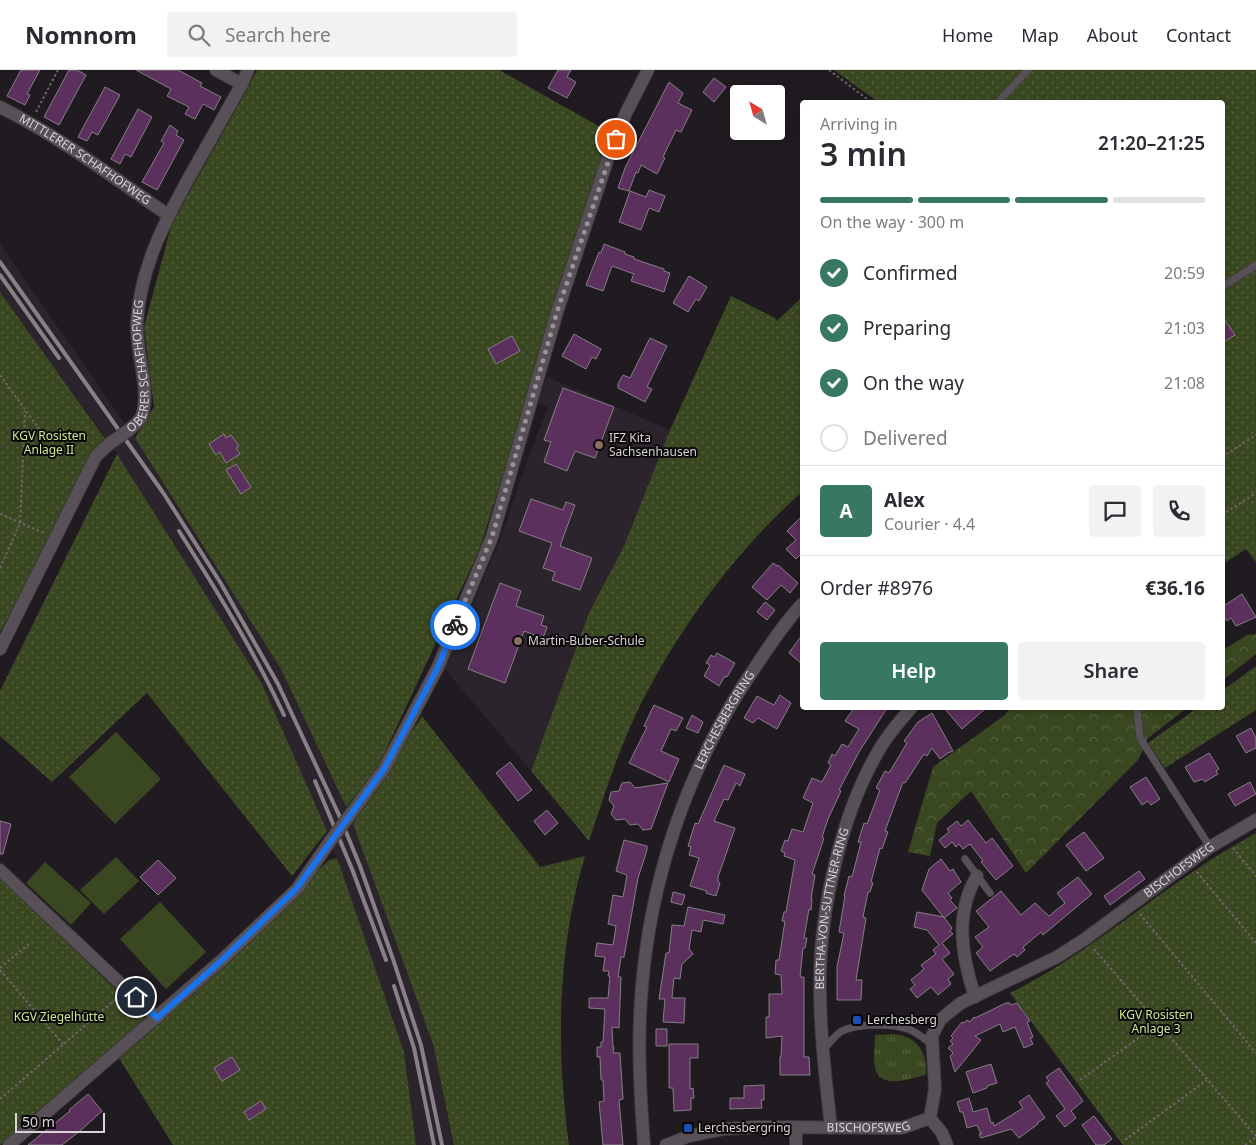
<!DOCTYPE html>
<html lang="en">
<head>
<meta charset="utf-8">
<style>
	body { margin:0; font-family:"Noto Sans",sans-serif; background:#f2f2f3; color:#2b2b33; height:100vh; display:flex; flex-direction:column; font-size:19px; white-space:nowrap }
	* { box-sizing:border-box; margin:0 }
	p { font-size:16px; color:#7c7c81 }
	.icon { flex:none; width:28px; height:28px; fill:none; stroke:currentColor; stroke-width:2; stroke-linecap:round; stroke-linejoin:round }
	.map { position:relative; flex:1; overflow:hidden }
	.sheet { position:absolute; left:800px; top:30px; width:425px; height:610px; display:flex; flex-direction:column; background:#fff; border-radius:5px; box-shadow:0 2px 8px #0003 }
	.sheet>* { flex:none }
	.needle { width:32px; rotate:323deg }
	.buttons { position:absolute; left:730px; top:15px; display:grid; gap:10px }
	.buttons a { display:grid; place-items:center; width:55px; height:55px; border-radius:5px; background:#fff; box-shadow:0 2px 8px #0003; font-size:25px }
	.scale { position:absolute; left:15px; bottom:12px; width:90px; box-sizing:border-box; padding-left:5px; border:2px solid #d8d4d7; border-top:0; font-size:14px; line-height:18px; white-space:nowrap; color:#d8d4d7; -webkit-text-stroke:4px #090708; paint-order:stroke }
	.pin { position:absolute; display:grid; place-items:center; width:42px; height:42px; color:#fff; margin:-21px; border:2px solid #fff; border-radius:50%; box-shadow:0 1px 5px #0007 }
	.courier { position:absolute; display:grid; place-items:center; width:50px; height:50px; margin:-25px; border:4px solid #1a73e8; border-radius:50%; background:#fff; color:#222; box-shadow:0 1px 6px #0007 }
	.headline em { font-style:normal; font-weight:600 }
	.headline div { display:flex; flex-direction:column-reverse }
	.headline { display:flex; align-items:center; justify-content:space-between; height:85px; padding:0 20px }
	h1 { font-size:32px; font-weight:600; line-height:38px }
	.bar { display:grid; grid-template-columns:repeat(4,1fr); gap:8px 5px; align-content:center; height:60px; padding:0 20px }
	.bar i { height:6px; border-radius:4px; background:#e1e1e2 }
	.bar .on { background:#387762 }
	.bar p { grid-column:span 4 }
	.line { display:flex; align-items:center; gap:12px; padding:0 20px; border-top:1px solid #e1e1e2 }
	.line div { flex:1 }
	.round { display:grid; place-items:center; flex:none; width:52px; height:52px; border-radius:5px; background:#f2f2f3 }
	ol { padding:0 20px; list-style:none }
	li { display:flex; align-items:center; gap:15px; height:55px }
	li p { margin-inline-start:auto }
	li .icon { padding:5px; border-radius:50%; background:#387762; color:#fff; stroke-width:4 }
	li:last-child { color:#7c7c81 }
	li i { width:28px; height:28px; border:2px solid #e1e1e2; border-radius:50% }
	.primary-button { display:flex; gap:10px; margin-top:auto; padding:10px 20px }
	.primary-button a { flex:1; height:58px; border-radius:5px; background:#387762; color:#fff; font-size:20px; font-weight:600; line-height:58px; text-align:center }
	.primary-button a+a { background:#f2f2f3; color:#2b2b33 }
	header { display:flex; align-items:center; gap:30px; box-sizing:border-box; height:70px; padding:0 25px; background:#fff; border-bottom:1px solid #e1e1e2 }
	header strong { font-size:24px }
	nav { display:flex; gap:28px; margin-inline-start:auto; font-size:18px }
	.search { width:350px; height:45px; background:#f2f2f3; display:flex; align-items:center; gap:12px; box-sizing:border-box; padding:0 18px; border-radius:5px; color:#7c7c81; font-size:19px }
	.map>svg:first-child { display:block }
</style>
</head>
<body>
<header>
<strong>Nomnom</strong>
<div class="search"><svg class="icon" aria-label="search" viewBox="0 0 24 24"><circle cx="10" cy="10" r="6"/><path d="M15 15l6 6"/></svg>Search here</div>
<nav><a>Home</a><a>Map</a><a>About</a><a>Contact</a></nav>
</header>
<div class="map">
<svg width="1256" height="1075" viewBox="0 0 1256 1075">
	<defs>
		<pattern id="grass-tufts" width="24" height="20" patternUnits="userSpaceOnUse" patternTransform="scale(1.25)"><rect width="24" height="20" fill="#3a4821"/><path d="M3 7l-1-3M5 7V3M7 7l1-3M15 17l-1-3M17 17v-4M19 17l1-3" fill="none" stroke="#566240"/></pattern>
		<pattern id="forest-crowns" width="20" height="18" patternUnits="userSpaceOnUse" patternTransform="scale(1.25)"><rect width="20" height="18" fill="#3a4821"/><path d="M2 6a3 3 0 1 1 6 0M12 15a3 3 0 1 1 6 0" fill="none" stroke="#566240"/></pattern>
		<pattern id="garden-dots" width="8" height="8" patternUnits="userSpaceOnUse" patternTransform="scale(1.25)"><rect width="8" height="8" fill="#3a4821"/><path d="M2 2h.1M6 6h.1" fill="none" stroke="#566240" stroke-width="1.8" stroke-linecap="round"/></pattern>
	</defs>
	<rect width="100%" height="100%" fill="#201b20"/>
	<path fill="#2c242c" d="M0 174 135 368 281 599 353 754 433 974 454 1075H416L404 982 327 761 262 615 117 384 0 222Z
		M547 307 670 360 624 476 589 543 531 701 445 599 500 470 528 388 548 337 537 333Z"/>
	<path fill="url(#grass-tufts)" d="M893 964C918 967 927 981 926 1005 911 1008 879 1021 875 997 873 986 875 975 875 965Z"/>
	<path fill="url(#forest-crowns)" d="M1256 564V584L1223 610V580L1247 565Z
		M1010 638H1187L1148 668 1138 690 1026 803 971 721 937 753 930 786 908 782 933 697 1005 645Z"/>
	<path fill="url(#garden-dots)" d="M257 0H499L611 63 479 481 376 701 346 737 281 599 135 368 154 337 144 257 172 153 248 18Z
		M834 0H1256V492L1246 479 1223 494 1222 32H878Z
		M0 222 106 370 0 562Z
		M731 226 775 248 777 251 802 227V422C735 481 673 566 635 646 616 687 603 729 589 771L531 701 589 543 624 476 670 360Z
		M117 384 262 614 327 761 292 806 147 623 52 712 0 666V621Z
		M1256 596V640L1165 698 1148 673 1197 638H1222L1223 620Z
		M422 646 540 797 585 786C557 879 556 979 569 1075H454L433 974 353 754Z
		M1256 763V1075H1123L1010 923C1077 890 1133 842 1194 801 1214 787 1235 775 1256 763Z
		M337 788 404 982 416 1075H173L117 985 318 800 329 790Z
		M0 807 146 949 0 1075Z"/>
	<path fill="#3a4821" d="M116 662 161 709 115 754 69 707Z
		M116 787 139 811 104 844 80 820Z
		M45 792 91 833 71 855 26 813Z
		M160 832 206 882 166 919 120 869Z"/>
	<path fill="#5c305d" stroke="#857f85" d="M21 0H40L27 24 30 25 25 35 7 26Z
		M69 0H77L86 5 59 55 44 47Z
		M136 0H178L202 13 200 16 221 27 214 40 203 34 195 49 185 44 189 37 167 26 171 19Z
		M558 0H571L567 7 576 12 567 28 548 18Z
		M714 8 726 17 714 32 703 22Z
		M669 12 683 23 678 33 692 40 681 62 676 60 663 87 665 88 657 104 641 95 638 103 636 102 629 121 618 118 625 98Z
		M105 17 120 25 98 65 92 62 87 71 78 67Z
		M138 39 152 47 131 87 125 84 120 94 111 89Z
		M170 55 178 61 176 65 184 70 157 120 142 112 164 73 161 71Z
		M649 120 665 126 659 142 649 138 641 160 619 152 630 121 646 127Z
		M604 174 625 182V184L634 187V189L664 199V201L670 203 664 222 631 211 634 204 612 196 603 221 586 215 599 182 601 183Z
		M689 206 707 217 699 231 696 229 688 242 673 233Z
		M1222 246 1235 265 1222 273Z
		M574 264 601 279 596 289 592 287 586 299 562 286Z
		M512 266 520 281 496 294 488 279Z
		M650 268 667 276 647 317 652 319 645 332 618 318V314L623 305 630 308Z
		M563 318 614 337 595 388 575 381 567 401 544 392 551 372 544 370Z
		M224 364 226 368 231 365 239 376 236 378 240 384 226 393 220 382 216 385 209 374Z
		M236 394 251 417 241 424 226 400Z
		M531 429 563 440 566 432 575 435 560 476 592 488 580 520 552 510 555 502 543 498 552 473 519 461Z
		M802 446V483L796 489 786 479 796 470 787 461Z
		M773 493 777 496 778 495 798 513 790 523 781 515 767 530 752 517Z
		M500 513 521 521 516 536 544 546 541 555 547 557 543 568 524 561 505 613 468 599Z
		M1242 524 1256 547 1236 556 1231 548 1227 551 1222 543V537Z
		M765 532 775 540 767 550 757 542Z
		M802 565V594L789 583Z
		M717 583 735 593 727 607 725 606 719 616 704 606 710 595 706 593 711 585 714 587Z
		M780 625 791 633 777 659 758 648 753 653 744 648 757 626 774 635Z
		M654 635 683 648 676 661 671 659 661 681 679 689 669 712 629 693 647 657 644 656Z
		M854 638H887L859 682 839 720 841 721 828 749 822 767 824 768 812 804 815 805 811 829H812L811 840 809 839 804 868H807L805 878H803L800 907H804V987H809L810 1005H780V987H781L782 966 766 968V947H769V924H782L781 905 775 904 776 890H779L785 851H782L784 842H786L795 790 784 786 785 783 781 781 785 770 788 771 792 759 803 762 813 733 803 728 812 708 822 712 831 695 828 693 832 684 835 686 842 674 848 677 859 659 845 651Z
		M944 638H986L962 659Z
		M932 643 953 681 948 683 940 689 932 678 927 686 924 684 905 713 903 712 885 761 888 762 882 779 880 778 871 812 873 813 870 822H868L863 847 866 848 856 910H862L861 930H837V897L844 863 839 862 845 826H844L849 806 852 807 861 772H858L864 753 867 754 880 720 876 718 885 701 889 703 907 673 904 671 918 652Z
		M692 645 703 652 698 663 686 658Z
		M1251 658 1256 668V678L1246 683 1236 666Z
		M1209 683 1219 699 1216 701 1218 704 1205 712 1203 709 1194 712 1185 697Z
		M510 692 532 720 518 731 496 703Z
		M724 695 745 704 740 716 736 713 728 730 724 729 714 751 735 758 718 807V812L720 813 716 826 706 823 707 821 690 816 699 788 689 785 691 777 688 776 695 753 698 754Z
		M1146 707 1160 729 1151 735 1148 731 1142 735 1130 717Z
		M630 712 635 718 668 713 651 759 643 760 638 754 630 755 625 749 616 750 611 744 614 736 609 730 611 722 619 721 622 713Z
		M1250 712 1256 724 1235 736 1228 724Z
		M547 740 558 753 545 765 534 751Z
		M968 750 986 773 992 768 1013 796 996 810 981 792 983 791 970 774 963 779 959 774 956 777 952 772 945 778 939 770 949 762 947 759 957 751 961 756Z
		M0 751 11 754 3 784H0Z
		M1084 762 1104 788 1086 801 1066 775Z
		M624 770 647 776V780L638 808 624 887H621L618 907H621L619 958 612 957 613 977H614L613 983H620L623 1029 619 1030 623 1075H603L599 1032 604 1031 603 1010H601L600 987H597V977H601V972H603L605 939 589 938V928H608L610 906H608L609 901H603L605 887 595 886 597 873 613 875 616 856 608 854 613 825 623 827 627 805 616 801Z
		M941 789 950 801 953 799 961 812 948 823 952 828 950 830 957 838 944 848 922 820 929 799Z
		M158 790 176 808 158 825 140 807Z
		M1139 801 1145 809 1110 835 1104 826Z
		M1078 807 1092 824 1043 865 1041 862 1023 877 1025 880 1017 887 1014 884 1011 886 990 901 976 883 983 877 975 867 989 857 976 841 1001 821 1021 845 1035 833 1049 846 1065 833 1057 823Z
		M673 822 685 825 682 835 671 832Z
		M688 837 725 845 723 854 703 850 701 862 692 860 689 879 693 884 682 894 680 909 674 908 672 928H685L684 953 663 952 665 929H659L666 883H669L672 855 684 856Z
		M917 842 944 847 952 858 950 861 953 864 942 873 950 883 942 889 954 904 948 909 951 914 938 925 931 917 917 928 910 919 915 915 911 910 924 899 921 895 936 884 933 880 939 875 927 860 914 857Z
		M1006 933H1010L1011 935 1017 933 1030 951 1027 952 1033 967 1030 968 1033 974 1024 978 1015 957 1003 962 1000 954 975 966 981 970 955 1002 950 986 953 983 948 978 953 974 950 971 953 968 951 966 962 952 964 953 967 950 970 952 974 947 975 948Z
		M656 959H667V976H656Z
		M669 974H698V988H690V1019L693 1018 694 1028H691V1040L674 1041 673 1018H669Z
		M232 987 240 1000 222 1011 214 998Z
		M991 994 997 1013 987 1016V1018L973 1023 966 1002Z
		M1059 998 1083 1031 1071 1041 1076 1048 1065 1057 1056 1046 1065 1039 1046 1013 1049 1011 1046 1007Z
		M764 1015V1030H761L762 1038 730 1039V1028H744V1016Z
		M88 1024 102 1041 80 1061 62 1075H28L70 1041 69 1040Z
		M1029 1025 1045 1048 1037 1053 1038 1054 1019 1068 1011 1059 981 1068 979 1064 982 1063 980 1062 977 1055 967 1058 963 1042H960L957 1032 969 1028 973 1042 987 1038 991 1053 993 1052 994 1056 1023 1038 1019 1032Z
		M261 1031 266 1039 249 1050 244 1042Z
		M1094 1046 1112 1069 1104 1075H1096L1082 1055Z"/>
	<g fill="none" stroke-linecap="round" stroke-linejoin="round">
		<defs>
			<path id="service" d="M998 32 1028 0
				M1222 217 1256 195
				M1137 638 1140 668 1210 777
				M965 789 990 823
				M823 980C828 975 833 968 839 963 853 953 893 953 908 959 917 962 924 969 932 974"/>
			<g id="minor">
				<path d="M216 0 242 14"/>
				<path id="s1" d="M0 37C60 67 113 107 168 145"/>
				<path id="s2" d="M129 360C133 356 140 351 142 346 151 318 135 282 137 252 140 196 168 145 195 97 211 69 226 42 242 14L248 0"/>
				<path d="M0 579 96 386 109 374"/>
				<path d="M350 745 384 699 438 597 492 467 557 242 610 82 626 43 648 0"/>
				<path d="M0 800 157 948"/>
				<path d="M975 927C962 887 954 844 977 806"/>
				<path d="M930 1048 942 1063 947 1075"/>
				<path d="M796 1057V1075"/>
				<path id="s3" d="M831 1058C826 1011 820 964 820 917 819 843 841 744 879 680 888 664 900 651 911 638"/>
				<path d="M9 1075 222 890 297 819 331 770"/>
				<path id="s4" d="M644 1075C640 1022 637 969 642 916 651 810 685 707 742 617 761 589 779 559 802 534"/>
				<path id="s5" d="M666 1075 689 1066 724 1059 755 1057 902 1058 930 1048 935 1019 932 966 940 950 947 944 961 933 1057 887 1085 869 1210 777 1256 750"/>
			</g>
		</defs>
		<use href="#service" stroke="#3b373a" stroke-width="8"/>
		<use href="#minor" stroke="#3b373a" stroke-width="14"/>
		<path stroke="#6a6569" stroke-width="2" stroke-dasharray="2.5 2.5" stroke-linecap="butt" d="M829 0 871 32
			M36 42 58 0
			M0 305 48 371 64 359
			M1222 387 1256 365
			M0 444 44 463
			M1222 445 1256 423
			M0 498 20 453 25 341
			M1233 778 1256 806
			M1197 802 1256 873
			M1140 844 1256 983
			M1094 879 1256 1066
			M0 898 30 873
			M0 900 63 974
			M1080 1010 1158 954
			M0 1029 117 928
			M1125 1070 1207 1010
			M1245 1075 1256 1067"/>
		<use href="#service" stroke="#575157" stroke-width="7"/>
		<use href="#minor" stroke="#575157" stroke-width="12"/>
		<path stroke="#858185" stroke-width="4" d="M0 192 164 424 220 512 278 614 339 745 360 796 393 889 421 975 442 1075
			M0 205 59 288
			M179 461C217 521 254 581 284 645
			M315 711 352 799 386 890
			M394 916 414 978 434 1075"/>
		<defs>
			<path id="minor-bridge" d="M109 374 129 360
				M331 770 350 745"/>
		</defs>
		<use href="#minor-bridge" stroke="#3b373a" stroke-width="14" stroke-linecap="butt"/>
		<use href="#minor-bridge" stroke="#575157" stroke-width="12"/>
	</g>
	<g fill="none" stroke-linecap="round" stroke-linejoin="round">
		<path stroke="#989397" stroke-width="5" stroke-dasharray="0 9" d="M455 555 492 467 557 242 616 69"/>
		<path stroke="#1a73e8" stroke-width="6" d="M136 927 157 948 222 890 296 819 384 699 438 597 455 555"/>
	</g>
	<g fill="#8d6e63" stroke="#090708" stroke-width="2">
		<circle cx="599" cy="375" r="5"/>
		<circle cx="518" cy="571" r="5"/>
	</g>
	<g fill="#1a4fb4" stroke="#090708" stroke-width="2">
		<rect x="852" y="945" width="10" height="10" rx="2.5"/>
		<rect x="683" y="1053" width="10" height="10" rx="2.5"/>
	</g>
	<g text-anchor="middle" stroke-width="4" stroke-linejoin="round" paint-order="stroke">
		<g font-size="12" fill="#d8d4d7" stroke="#090708">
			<text dy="4" stroke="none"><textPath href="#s1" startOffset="100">MITTLERER SCHAFHOFWEG</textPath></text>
			<text dy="4" stroke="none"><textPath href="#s2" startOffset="68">OBERER SCHAFHOFWEG</textPath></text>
			<text dy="4" stroke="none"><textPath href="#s4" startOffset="440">LERCHESBERGRING</textPath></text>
			<text dy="4" stroke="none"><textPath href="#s5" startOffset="652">BISCHOFSWEG</textPath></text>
			<text dy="4" stroke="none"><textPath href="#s3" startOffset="221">BERTHA-VON-SUTTNER-RING</textPath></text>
			<text dy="4" stroke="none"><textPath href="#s5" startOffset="205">BISCHOFSWEG</textPath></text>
		</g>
		<g font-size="12" fill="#c9eb91" stroke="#090708">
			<text x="49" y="370">KGV Rosisten<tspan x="49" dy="14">Anlage II</tspan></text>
			<text x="1156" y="949">KGV Rosisten<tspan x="1156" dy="14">Anlage 3</tspan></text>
			<text x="59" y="951">KGV Ziegelhütte</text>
		</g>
		<g font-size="12" fill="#d8d4d7" stroke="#090708" text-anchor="start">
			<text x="609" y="372">IFZ Kita<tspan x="609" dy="14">Sachsenhausen</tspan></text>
			<text x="528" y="575">Martin-Buber-Schule</text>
			<text x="867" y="954">Lerchesberg</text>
			<text x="698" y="1062">Lerchesbergring</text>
		</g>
	</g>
</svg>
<div class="buttons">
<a><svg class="needle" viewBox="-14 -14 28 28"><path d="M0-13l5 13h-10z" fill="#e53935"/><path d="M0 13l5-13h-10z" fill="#7c7c81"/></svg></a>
</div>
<div class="scale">50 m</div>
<div class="pin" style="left:616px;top:69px;background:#ea580c"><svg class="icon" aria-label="bag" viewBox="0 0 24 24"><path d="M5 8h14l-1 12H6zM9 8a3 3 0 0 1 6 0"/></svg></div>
<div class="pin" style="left:136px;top:927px;background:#1f2937"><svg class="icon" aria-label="home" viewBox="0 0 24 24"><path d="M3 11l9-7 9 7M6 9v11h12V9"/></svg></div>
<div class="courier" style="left:455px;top:555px"><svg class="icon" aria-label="bike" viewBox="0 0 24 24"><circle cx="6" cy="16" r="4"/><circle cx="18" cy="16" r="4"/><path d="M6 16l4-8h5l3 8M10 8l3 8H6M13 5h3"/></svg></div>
<section class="sheet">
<div class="headline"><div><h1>3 min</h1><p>Arriving in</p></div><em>21:20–21:25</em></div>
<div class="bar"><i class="on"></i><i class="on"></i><i class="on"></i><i></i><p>On the way · 300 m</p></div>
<ol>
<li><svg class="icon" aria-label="check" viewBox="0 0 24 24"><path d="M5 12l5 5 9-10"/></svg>Confirmed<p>20:59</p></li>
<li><svg class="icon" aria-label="check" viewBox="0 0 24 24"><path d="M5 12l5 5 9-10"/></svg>Preparing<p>21:03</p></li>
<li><svg class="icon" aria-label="check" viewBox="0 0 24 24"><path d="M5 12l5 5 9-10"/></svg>On the way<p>21:08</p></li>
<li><i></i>Delivered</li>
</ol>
<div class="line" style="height:90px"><b class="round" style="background:#387762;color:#fff">A</b><div><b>Alex</b><p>Courier · 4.4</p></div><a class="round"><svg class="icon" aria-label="chat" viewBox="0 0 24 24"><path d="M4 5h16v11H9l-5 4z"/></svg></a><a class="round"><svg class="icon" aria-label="phone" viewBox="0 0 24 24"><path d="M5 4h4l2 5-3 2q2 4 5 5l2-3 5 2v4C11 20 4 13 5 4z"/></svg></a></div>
<div class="line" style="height:65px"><div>Order #8976</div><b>€36.16</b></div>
<div class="primary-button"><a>Help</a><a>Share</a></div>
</section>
</div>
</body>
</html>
